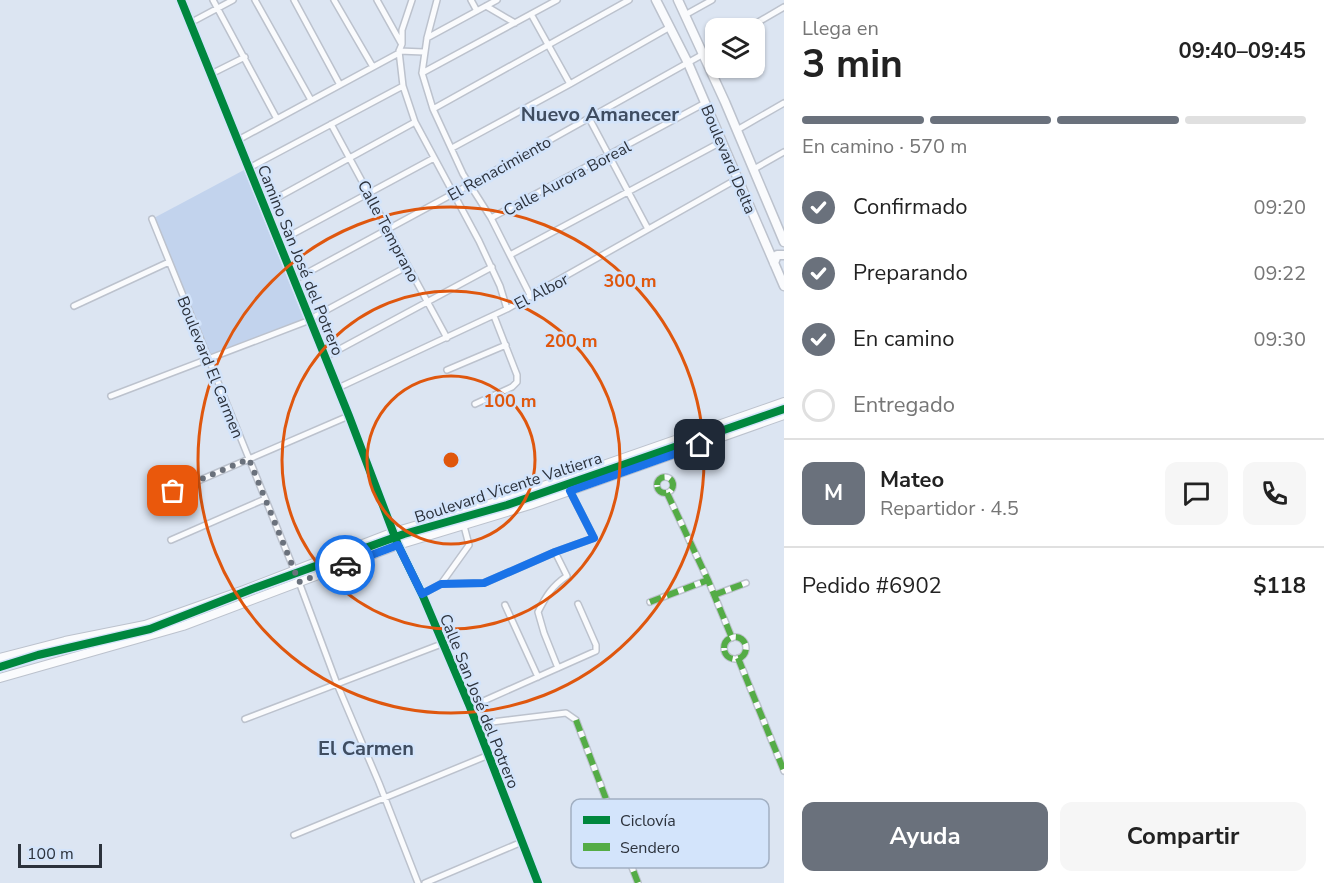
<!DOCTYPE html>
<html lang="es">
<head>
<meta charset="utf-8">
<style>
	body { margin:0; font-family:"Nunito Sans",sans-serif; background:#f6f6f6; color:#222; height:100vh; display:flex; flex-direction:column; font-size:22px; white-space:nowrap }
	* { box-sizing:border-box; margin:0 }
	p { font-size:20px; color:#767676 }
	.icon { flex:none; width:33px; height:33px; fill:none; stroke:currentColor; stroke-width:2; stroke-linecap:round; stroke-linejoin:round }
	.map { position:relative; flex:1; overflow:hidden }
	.side { display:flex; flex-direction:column; background:#fff; width:540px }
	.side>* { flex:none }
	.tools { position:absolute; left:705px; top:18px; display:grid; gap:12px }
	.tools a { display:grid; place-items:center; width:60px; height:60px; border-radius:12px; background:#fff; box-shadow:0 2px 4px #0004; font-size:30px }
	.scale { position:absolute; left:18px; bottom:15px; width:84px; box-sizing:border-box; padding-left:6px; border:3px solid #2c323c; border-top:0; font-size:16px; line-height:21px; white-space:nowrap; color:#2c323c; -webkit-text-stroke:4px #d3e4fb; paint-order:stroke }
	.pin { position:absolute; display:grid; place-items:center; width:51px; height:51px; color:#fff; margin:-26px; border-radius:12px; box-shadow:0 3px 9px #0006 }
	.courier { position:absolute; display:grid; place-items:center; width:60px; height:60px; margin:-30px; border:4px solid #1a73e8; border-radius:50%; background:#fff; color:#222; box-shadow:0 2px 8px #0007 }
	.headline em { font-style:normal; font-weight:700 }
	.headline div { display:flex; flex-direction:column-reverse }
	.headline { display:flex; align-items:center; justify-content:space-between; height:102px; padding:0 18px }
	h1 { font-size:39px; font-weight:700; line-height:45px }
	.bar { display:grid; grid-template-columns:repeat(4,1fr); gap:9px 6px; align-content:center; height:72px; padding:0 18px }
	.bar i { height:8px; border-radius:4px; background:#e0e0e0 }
	.bar .on { background:#6a717c }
	.bar p { grid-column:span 4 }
	.line { display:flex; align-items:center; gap:15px; padding:0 18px; border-top:2px solid #e0e0e0 }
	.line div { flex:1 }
	.round { display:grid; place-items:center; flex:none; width:63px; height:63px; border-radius:12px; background:#f6f6f6 }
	ol { padding:0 18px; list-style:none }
	li { display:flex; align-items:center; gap:18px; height:66px }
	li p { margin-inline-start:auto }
	li .icon { padding:6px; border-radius:50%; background:#6a717c; color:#fff; stroke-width:4 }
	li:last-child { color:#767676 }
	li i { width:33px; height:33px; border:3px solid #e0e0e0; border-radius:50% }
	.cta { display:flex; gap:12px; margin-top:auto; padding:12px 18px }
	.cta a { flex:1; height:69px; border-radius:12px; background:#6a717c; color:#fff; font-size:24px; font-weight:700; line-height:69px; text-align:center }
	.cta a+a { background:#f6f6f6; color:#222 }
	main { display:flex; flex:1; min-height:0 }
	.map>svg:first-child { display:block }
</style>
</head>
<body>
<main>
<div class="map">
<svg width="784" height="883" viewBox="0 0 784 883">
	<rect width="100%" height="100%" fill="#dce5f2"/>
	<path fill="#c2d3ed" d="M244 170 305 322 207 359 152 219Z"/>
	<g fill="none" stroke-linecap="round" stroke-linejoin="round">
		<defs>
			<path id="street" d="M181 0 349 416 398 545 422 594 470 707 538 883
				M213 0 277 119
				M255 0 311 100
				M294 0 340 85
				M334 0 373 67
				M377 0 401 43
				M412 0 402 30V44L399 51 403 86 415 122 479 241 500 286 507 309
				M437 0 427 38 422 73 433 109 463 174 491 218 531 297
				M471 0 477 11
				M486 6 515 23
				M531 14 570 84
				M685 15 712 0
				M190 23 233 0
				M748 28 784 7
				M427 38 497 0
				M399 51 424 52
				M422 73 557 0
				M211 74 245 57
				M433 109 629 0
				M589 118 648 229
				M331 124 447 338
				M737 130 784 103
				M238 140 399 53
				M452 148 570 84 670 27
				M249 168 403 86
				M754 169 784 152
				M264 205 415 122
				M491 218 705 103
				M152 219 299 582 337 684 379 783 418 883
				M278 242 434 158
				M510 255 721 142
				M294 280 471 184 716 47
				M74 306 169 262
				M310 319 408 266
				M325 357 492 267
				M447 370 506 345
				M338 388 507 309 737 179
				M111 396 305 322
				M475 404 512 387 517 382V375L494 316
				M657 485a8 8 0 1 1 16 0a8 8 0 1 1-16 0Z
				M667 493 708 580 732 638
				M154 500 344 418
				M171 540 265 499
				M555 552 567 576C552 586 546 596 538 612L544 633 558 668
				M441 584 469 545 464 526
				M422 594 441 584 484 583 555 552 594 538 570 491
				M714 595 746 583
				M650 602 708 580
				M505 605 538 677
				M724 648a11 11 0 1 1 22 0a11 11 0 1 1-22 0Z
				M738 658 784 771
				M470 707 596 651V645L578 604
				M245 719 439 645
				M492 722 566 713 576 720 638 883
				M294 835 484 757
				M425 883 522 842"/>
			<path id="secondary" d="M0 658 65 641 145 625 244 590 394 532 506 499 784 402
				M0 678 183 626 398 545 530 505 784 415"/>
			<path id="primary" d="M656 0 688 63 784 286
				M678 0 725 102 784 242
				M774 263 777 255H784"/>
		</defs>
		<use href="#street" stroke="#bcc2cd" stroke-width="8"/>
		<use href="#secondary" stroke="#bcc2cd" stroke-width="10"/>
		<use href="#primary" stroke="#bcc2cd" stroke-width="11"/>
		<use href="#street" stroke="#fafbfd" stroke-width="5"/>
		<use href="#secondary" stroke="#fafbfd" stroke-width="8"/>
		<use href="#primary" stroke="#fafbfd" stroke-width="8"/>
		<path stroke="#54ac46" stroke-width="6" stroke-dasharray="12 6" stroke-linecap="butt" d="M657 485a8 8 0 1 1 16 0a8 8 0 1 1-16 0Z
			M667 493 708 580 732 638
			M714 595 746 583
			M650 602 708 580
			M724 648a11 11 0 1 1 22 0a11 11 0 1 1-22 0Z
			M738 658 784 771
			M576 720 638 883"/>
		<defs>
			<path id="cycleway" d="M181 0 349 416 398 545 422 594 470 707 538 883
				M0 667 38 655 150 629 252 589 404 534 507 505 784 409"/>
		</defs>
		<use href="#cycleway" stroke="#d3e4fb" stroke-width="11"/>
		<use href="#cycleway" stroke="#00873e" stroke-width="8"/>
	</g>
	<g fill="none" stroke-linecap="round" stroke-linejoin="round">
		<path stroke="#6a717c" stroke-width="6" stroke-dasharray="0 10.8" d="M173 491 249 459 299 582 345 565"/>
		<path stroke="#1a73e8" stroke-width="8" d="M345 565 398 545 422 594 441 584 484 583 555 552 594 538 570 491 700 445"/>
	</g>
	<g fill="none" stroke="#df570e" stroke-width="3">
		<circle cx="451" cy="460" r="84"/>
		<circle cx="451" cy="460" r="169"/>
		<circle cx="451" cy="460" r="253"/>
	</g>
	<g text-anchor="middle" stroke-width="5" stroke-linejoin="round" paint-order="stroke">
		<g font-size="16" fill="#2c323c" stroke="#d3e4fb">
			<text transform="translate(729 159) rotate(67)" y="6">Boulevard Delta</text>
			<text transform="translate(499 168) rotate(-29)" y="6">El Renacimiento</text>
			<text transform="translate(567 178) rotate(-28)" y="6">Calle Aurora Boreal</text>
			<text transform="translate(389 231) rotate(62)" y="6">Calle Temprano</text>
			<text transform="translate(301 260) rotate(68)" y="6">Camino San José del Potrero</text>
			<text transform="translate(541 291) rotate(-28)" y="6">El Albor</text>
			<text transform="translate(211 367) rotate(68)" y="6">Boulevard El Carmen</text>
			<text transform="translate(508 487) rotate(-18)" y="6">Boulevard Vicente Valtierra</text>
			<text transform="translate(480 701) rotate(68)" y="6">Calle San José del Potrero</text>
		</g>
		<g font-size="20" font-weight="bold" fill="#3f4d61" stroke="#d3e4fb">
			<text x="600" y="121">Nuevo Amanecer</text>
			<text x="366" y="755">El Carmen</text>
		</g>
	</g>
	<rect x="571" y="799" width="198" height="69" rx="9" fill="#d3e4fb" stroke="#a1afc2" stroke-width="1.5"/>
	<rect x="583" y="816" width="27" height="8" fill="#00873e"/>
	<rect x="583" y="843" width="27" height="8" fill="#54ac46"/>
	<g font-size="16" fill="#2c323c">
		<text x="620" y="826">Ciclovía</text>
		<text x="620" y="853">Sendero</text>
	</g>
	<circle cx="451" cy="460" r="9" fill="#df570e" stroke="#d3e4fb" stroke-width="3"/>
	<g font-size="18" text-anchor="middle" font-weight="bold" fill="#df570e" stroke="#d3e4fb" stroke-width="5" stroke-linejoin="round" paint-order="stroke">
		<text x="630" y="287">300 m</text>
		<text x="571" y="347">200 m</text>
		<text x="510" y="407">100 m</text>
	</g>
</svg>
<div class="tools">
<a><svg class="icon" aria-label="layers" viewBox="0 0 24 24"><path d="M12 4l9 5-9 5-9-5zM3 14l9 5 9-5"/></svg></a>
</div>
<div class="scale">100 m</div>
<div class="pin" style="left:173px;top:491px;background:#ea580c"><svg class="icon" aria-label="bag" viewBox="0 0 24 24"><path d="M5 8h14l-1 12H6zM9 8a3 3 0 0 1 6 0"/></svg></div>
<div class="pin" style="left:700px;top:445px;background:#1f2937"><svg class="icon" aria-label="home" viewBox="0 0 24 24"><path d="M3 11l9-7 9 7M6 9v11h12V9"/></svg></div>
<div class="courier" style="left:345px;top:565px"><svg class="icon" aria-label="car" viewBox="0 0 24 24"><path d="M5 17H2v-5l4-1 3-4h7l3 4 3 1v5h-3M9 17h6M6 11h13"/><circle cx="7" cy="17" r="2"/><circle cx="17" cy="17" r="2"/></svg></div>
</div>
<section class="side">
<div class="headline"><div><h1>3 min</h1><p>Llega en</p></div><em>09:40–09:45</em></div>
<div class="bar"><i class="on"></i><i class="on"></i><i class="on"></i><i></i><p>En camino · 570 m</p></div>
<ol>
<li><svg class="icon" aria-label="check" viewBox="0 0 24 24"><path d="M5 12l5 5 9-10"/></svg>Confirmado<p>09:20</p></li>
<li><svg class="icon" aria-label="check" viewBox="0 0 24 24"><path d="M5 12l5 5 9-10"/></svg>Preparando<p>09:22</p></li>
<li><svg class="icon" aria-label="check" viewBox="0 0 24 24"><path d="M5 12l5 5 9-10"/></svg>En camino<p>09:30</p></li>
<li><i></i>Entregado</li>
</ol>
<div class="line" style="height:108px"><b class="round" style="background:#6a717c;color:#fff">M</b><div><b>Mateo</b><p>Repartidor · 4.5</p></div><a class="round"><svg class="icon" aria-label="chat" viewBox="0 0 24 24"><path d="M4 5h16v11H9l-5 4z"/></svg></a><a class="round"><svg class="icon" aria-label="phone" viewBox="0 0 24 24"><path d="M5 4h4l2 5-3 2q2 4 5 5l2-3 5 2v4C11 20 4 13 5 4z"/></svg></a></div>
<div class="line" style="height:78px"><div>Pedido #6902</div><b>$118</b></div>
<div class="cta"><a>Ayuda</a><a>Compartir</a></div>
</section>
</main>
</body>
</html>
